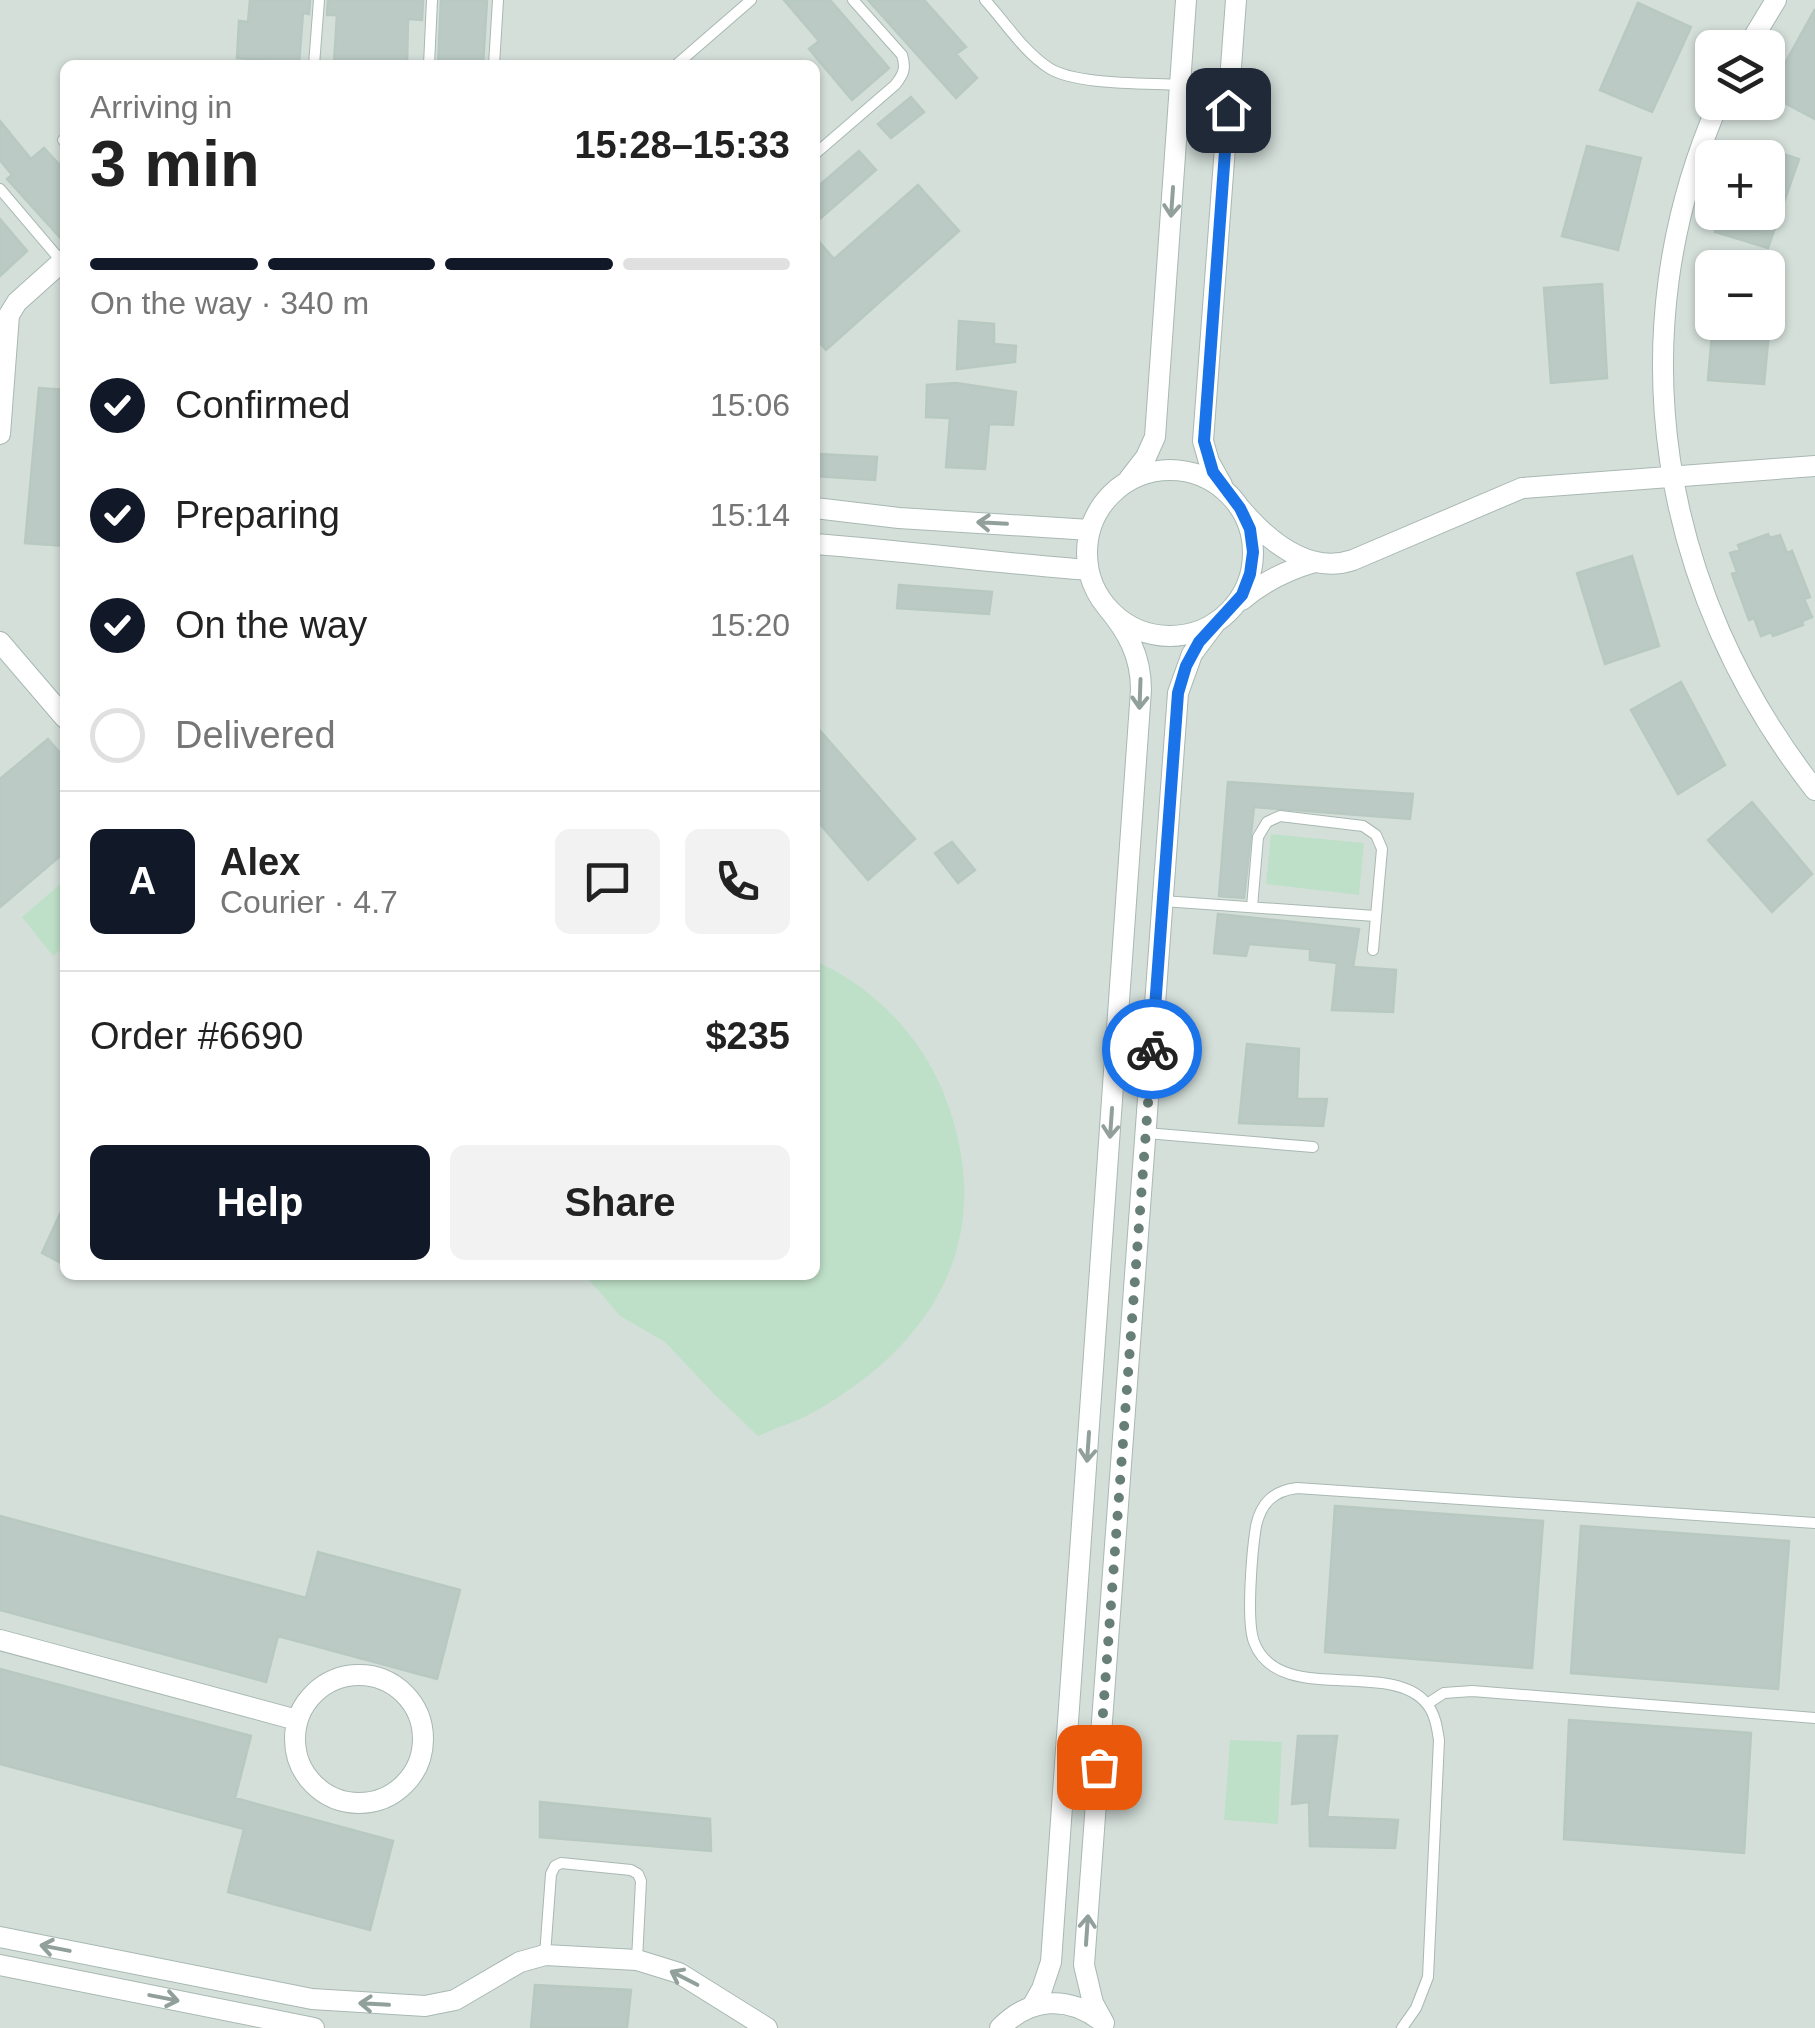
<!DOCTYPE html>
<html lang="en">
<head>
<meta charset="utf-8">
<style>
	body { margin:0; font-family:Arial,sans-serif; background:#f2f2f2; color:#222; height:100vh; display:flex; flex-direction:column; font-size:38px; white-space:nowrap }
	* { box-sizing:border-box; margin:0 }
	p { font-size:32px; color:#767676 }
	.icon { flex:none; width:55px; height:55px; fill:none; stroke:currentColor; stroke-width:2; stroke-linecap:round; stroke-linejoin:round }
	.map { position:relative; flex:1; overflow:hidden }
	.drawer { position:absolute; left:60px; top:60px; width:760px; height:1220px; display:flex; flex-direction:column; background:#fff; border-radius:15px; box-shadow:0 2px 8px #0004 }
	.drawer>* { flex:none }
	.controls { position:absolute; left:1695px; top:30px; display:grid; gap:20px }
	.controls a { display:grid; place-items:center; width:90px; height:90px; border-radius:15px; background:#fff; box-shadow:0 2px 8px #0004; font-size:50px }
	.pin { position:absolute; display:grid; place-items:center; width:85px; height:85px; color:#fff; margin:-42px; border-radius:20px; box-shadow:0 5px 15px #0006 }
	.courier { position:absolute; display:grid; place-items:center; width:100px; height:100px; margin:-50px; border:8px solid #1a73e8; border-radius:50%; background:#fff; color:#222; box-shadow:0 2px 12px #0007 }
	.headline em { font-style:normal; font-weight:600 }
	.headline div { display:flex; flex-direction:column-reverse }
	.headline { display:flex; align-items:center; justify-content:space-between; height:170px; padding:0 30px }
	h1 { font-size:65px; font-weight:600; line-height:75px }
	.bar { display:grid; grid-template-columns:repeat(4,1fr); gap:15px 10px; align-content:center; height:120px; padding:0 30px }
	.bar i { height:12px; border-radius:8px; background:#e0e0e0 }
	.bar .on { background:#111827 }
	.bar p { grid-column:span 4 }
	.line { display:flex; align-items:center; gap:25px; padding:0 30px; border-top:2px solid #e0e0e0 }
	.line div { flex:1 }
	.round { display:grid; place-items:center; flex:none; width:105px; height:105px; border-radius:15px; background:#f2f2f2 }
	ol { padding:0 30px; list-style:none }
	li { display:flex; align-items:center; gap:30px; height:110px }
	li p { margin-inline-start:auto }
	li .icon { padding:10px; border-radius:50%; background:#111827; color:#fff; stroke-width:4 }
	li:last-child { color:#767676 }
	li i { width:55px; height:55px; border:5px solid #e0e0e0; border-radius:50% }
	.primary-button { display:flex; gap:20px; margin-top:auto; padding:20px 30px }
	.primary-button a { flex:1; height:115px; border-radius:15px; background:#111827; color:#fff; font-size:40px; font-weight:600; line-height:115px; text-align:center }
	.primary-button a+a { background:#f2f2f2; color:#222 }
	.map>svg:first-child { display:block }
</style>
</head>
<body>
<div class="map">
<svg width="1815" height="2028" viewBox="0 0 1815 2028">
	<rect width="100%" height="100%" fill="#e6efeb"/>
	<path fill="#d4dfda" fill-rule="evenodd" d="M0 0H1815V2028H0ZM1712 48H1768V102H1712ZM65 65H815V1275H65ZM1712 158H1768V212H1712ZM1712 268H1768V322H1712Z"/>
	<path fill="#bfe0c8" d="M1271 834 1364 843 1359 895 1266 884Z
		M65 880V946L53 956 22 917Z
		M815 961C873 986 921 1036 944 1094 999 1233 938 1342 814 1412 796 1422 776 1428 758 1436L714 1394 665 1342 620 1316 585 1275H815Z
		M1230 1740 1282 1742 1278 1824 1224 1820Z"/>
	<path fill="#bbcac4" stroke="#b8c9c2" stroke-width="2.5" d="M250 0H310L309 14 303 13 299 63 237 58 239 21 248 22Z
		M328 0H423L422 20 408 19 407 65 334 63 337 15H327Z
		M441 0H487L483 65H438Z
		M784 0H830L889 68 852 100 809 49 819 41Z
		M868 0H924L966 47 956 54 977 78 956 98Z
		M1638 3 1691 27 1652 112 1600 90Z
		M1815 9V119L1768 94Z
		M911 97 924 112 891 138 878 124Z
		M0 121 31 159 44 148 65 171V243L7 179 12 175 0 160Z
		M1587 146 1641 158 1618 250 1562 236Z
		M1768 149 1799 159 1768 248 1715 232 1721 212H1768Z
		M859 151 876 170 815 223V189Z
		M918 185 959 231 826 350 815 337V237L834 259Z
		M0 219 27 251 0 276Z
		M1602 284 1607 378 1551 383 1544 288Z
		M959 321 994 324V344L1016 346 1015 362 957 369Z
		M1713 322H1770L1764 384 1708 380Z
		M956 383 1016 392 1013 425 989 424 985 469 946 467 950 418 926 417 927 385Z
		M39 388 65 390V546L25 543Z
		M817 454 877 457 875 480 815 476Z
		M1768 534 1770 538 1780 535 1787 553 1792 551 1810 597 1804 599 1812 617 1802 621 1803 625 1773 636 1771 632 1761 636 1754 618 1749 620 1732 574 1737 572 1730 553 1740 550 1738 545Z
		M1632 556 1659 646 1605 664 1577 573Z
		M899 585 992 592 989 614 897 608Z
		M1681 682 1725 765 1678 794 1631 710Z
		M815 725 915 839 868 880 815 818Z
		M48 739 65 759V852L0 907V779Z
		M1228 782 1413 794 1410 819 1254 807 1244 898 1219 896Z
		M1752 802 1812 874 1772 912 1708 840Z
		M952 842 975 870 958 883 935 853Z
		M1218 914 1359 929 1353 967 1396 970 1393 1012 1332 1010 1337 963 1310 960V949L1249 944 1246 956 1214 953Z
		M1247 1044 1299 1049 1297 1099H1327L1323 1126 1239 1123Z
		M65 1203V1265L42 1253Z
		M1335 1506 1543 1521 1532 1668 1325 1652Z
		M0 1516 306 1598 318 1552 460 1590 437 1679 278 1636 266 1682 0 1610Z
		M1581 1526 1789 1541 1778 1689 1571 1673Z
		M0 1669 251 1736 235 1798 393 1841 370 1930 228 1892 244 1829 0 1764Z
		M1569 1720 1751 1733 1744 1853 1564 1839Z
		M1298 1736H1337L1327 1817 1398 1820 1395 1848 1310 1846 1309 1802 1292 1804Z
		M540 1802 710 1819 711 1851 540 1837Z
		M535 1985 631 1990 627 2028H531Z"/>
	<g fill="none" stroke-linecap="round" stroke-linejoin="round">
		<defs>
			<path id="lane" d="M985 0C1005 22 1024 52 1049 68 1075 85 1146 83 1179 85
				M314 65 319 0
				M429 65 432 0
				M494 65 498 0
				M676 65 751 0
				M63 140 65 142
				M815 154 895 85C904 74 906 68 902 55L853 0
				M0 189 62 262
				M1163 901 1375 916
				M1252 907 1258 837 1267 822 1280 816 1363 826 1376 835 1382 849 1373 950
				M1146 1133 1313 1147
				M1427 1704 1444 1693 1472 1691 1815 1718
				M545 1955 551 1874 555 1866 561 1863 631 1870 638 1874 641 1881 637 1960
				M1402 2028 1416 2008 1428 1977 1439 1740C1437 1727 1435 1714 1427 1704 1391 1658 1278 1707 1254 1642 1246 1621 1252 1551 1256 1526 1261 1503 1273 1491 1297 1488L1815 1523"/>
			<path id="street" d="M1747 48 1776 0
				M1719 102C1616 336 1659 591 1815 790
				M0 434 9 315 17 302 65 259
				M1087 553a83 83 0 1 1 166 0a83 83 0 1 1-166 0Z
				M1129 479 1146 457 1155 437 1186 0
				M1222 485 1209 462 1203 441 1236 0
				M815 508 899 518 1090 530
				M1240 508C1268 541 1309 575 1353 560L1522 488 1815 466
				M815 544C906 551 997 563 1088 570
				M1242 600C1264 581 1287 570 1315 562
				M0 642 65 718
				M0 1640 297 1720
				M295 1739a64 64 0 1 1 128 0a64 64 0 1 1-128 0Z
				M0 1937 312 1999 425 2006 455 2000 520 1962 545 1955 637 1960 679 1973 767 2028
				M0 1965 314 2028
				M1033 2005 1042 1989 1051 1962 1141 690C1141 656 1128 632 1106 606
				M1104 2023 1093 2003 1084 1965 1178 693 1192 654 1216 622
				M1000 2028C1029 1998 1067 1995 1100 2020"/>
		</defs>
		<use href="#lane" stroke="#a8b8b2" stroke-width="12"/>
		<use href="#street" stroke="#a8b8b2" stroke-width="22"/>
		<use href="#lane" stroke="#fff" stroke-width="10"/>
		<use href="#street" stroke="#fff" stroke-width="20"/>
	</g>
	<defs><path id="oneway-shaft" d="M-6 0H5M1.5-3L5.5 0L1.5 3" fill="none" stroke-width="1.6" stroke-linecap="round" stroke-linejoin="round" transform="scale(2.5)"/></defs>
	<g stroke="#92a09c">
		<use href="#oneway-shaft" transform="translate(1172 202) rotate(94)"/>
		<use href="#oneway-shaft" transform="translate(992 523) rotate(-177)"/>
		<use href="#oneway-shaft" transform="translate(1140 694) rotate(92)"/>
		<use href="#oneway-shaft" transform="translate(1111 1123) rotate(94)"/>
		<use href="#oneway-shaft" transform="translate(1088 1447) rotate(94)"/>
		<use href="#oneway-shaft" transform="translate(1087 1930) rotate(-86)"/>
		<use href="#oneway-shaft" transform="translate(55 1948) rotate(-169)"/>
		<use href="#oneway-shaft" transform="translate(684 1978) rotate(-153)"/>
		<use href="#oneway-shaft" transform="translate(164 1998) rotate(11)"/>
		<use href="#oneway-shaft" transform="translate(374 2004) rotate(-177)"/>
	</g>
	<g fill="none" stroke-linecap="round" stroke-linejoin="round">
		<path stroke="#687f78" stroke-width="10" stroke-dasharray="0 18" d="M1099 1767 1152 1049"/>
		<path stroke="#1a73e8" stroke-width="12" d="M1152 1049 1178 693 1186 666 1199 642 1242 595 1250 574 1253 552 1250 529 1240 508 1213 472 1204 441 1228 110"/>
	</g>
</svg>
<div class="controls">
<a><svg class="icon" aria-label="layers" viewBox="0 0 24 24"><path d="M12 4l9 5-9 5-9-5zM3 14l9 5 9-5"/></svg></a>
<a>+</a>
<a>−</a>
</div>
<div class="pin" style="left:1099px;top:1767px;background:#ea580c"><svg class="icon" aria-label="bag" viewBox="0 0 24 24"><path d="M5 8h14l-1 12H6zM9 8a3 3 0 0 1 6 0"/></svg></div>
<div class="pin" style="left:1228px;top:110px;background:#1f2937"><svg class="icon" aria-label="home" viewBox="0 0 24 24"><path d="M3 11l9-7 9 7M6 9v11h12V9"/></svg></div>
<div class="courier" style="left:1152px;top:1049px"><svg class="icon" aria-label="bike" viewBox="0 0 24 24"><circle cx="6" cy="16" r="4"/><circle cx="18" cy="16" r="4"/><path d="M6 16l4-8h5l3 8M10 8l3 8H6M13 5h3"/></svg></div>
<section class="drawer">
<div class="headline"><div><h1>3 min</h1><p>Arriving in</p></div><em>15:28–15:33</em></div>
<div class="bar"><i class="on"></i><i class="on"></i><i class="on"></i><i></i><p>On the way · 340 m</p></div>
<ol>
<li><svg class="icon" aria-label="check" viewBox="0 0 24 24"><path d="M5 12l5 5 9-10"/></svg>Confirmed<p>15:06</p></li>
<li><svg class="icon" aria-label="check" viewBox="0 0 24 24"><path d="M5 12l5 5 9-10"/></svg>Preparing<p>15:14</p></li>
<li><svg class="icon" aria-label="check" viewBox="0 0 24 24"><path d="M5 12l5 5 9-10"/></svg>On the way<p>15:20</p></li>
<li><i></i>Delivered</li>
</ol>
<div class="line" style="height:180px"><b class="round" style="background:#111827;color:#fff">A</b><div><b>Alex</b><p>Courier · 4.7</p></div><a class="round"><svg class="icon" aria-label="chat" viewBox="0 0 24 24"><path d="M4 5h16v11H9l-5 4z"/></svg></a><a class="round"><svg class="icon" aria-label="phone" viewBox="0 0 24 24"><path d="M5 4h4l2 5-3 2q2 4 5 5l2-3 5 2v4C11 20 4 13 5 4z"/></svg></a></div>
<div class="line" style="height:130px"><div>Order #6690</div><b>$235</b></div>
<div class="primary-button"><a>Help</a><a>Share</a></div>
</section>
</div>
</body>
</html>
